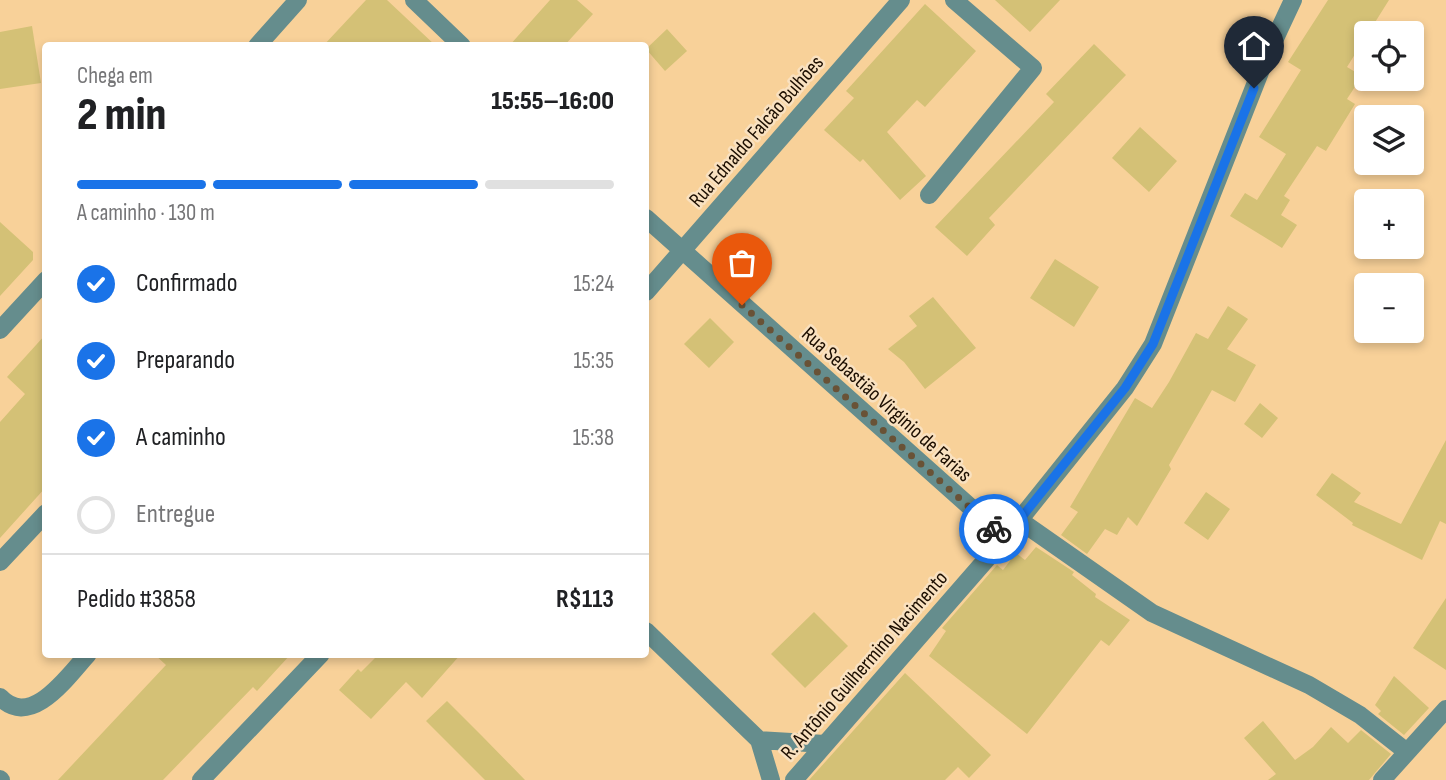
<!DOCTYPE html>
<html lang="pt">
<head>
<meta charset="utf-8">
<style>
	body { margin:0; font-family:"Sofia Sans Condensed",sans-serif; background:#f2f2f2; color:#202124; height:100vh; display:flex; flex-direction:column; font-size:26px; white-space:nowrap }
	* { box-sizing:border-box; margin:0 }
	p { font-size:23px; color:#757577 }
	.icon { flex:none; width:38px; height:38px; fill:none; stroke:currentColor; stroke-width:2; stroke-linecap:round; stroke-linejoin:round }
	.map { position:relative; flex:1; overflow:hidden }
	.drawer { position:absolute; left:42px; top:42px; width:607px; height:616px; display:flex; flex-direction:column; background:#fff; border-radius:7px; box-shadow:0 4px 10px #0003 }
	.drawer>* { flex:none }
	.buttons { position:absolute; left:1354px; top:21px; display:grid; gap:14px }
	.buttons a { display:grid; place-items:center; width:70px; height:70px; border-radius:7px; background:#fff; box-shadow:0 4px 10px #0003; font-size:35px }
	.pin { position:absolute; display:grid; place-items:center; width:60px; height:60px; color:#fff; margin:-72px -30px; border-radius:50% 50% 50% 0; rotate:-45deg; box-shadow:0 0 7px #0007 }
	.pin .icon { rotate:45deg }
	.courier { position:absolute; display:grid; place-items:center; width:70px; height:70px; margin:-35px; border:5px solid #1a73e8; border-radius:50%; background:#fff; color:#222; box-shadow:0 2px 9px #0007 }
	.overview em { font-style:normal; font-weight:800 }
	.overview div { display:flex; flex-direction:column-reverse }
	.overview { display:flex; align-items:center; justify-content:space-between; height:119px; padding:0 35px }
	h1 { font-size:46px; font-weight:800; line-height:52px }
	.bar { display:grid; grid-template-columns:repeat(4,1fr); gap:10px 7px; align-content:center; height:84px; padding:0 35px }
	.bar i { height:9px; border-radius:5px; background:#e0e0e0 }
	.bar .selected { background:#1a73e8 }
	.bar p { grid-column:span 4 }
	.line { display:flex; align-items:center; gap:18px; padding:0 35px; border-top:2px solid #e0e0e0 }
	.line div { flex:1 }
	ol { padding:0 35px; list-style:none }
	li { display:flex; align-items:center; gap:21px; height:77px }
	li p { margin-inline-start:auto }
	li .icon { padding:7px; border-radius:50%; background:#1a73e8; color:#fff; stroke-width:4 }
	li:last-child { color:#757577 }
	li i { width:38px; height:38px; border:4px solid #e0e0e0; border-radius:50% }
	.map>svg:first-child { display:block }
</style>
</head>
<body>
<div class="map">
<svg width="1446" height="780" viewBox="0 0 1446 780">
	<rect width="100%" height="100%" fill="#f8d199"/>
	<path fill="#d4c176" d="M366 0H387L436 46H323Z
		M550 0H577L593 14 564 46H509Z
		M995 0H1060L1030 32Z
		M1328 0H1389L1347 67 1362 76 1347 99 1355 104 1326 151 1317 146 1284 196 1290 200 1281 215 1297 225 1282 248 1230 216 1245 193 1257 200 1286 154 1259 137 1301 70 1288 62Z
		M925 4 976 51 925 107 917 100 887 132 926 176 900 200 863 159 860 162 824 130 854 98 846 91Z
		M32 26 41 83 0 89V32Z
		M667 29 687 51 665 71 646 49Z
		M1094 44 1126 75 989 218 995 225 967 256 935 227 1054 102 1046 94Z
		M1140 127 1177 161 1149 192 1112 158Z
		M0 222 33 252V260L0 296Z
		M1055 259 1099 287 1074 327 1030 298Z
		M933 297 976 348 925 389 904 362 888 349 917 326 909 316Z
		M1228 306 1248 319 1227 349 1256 365 1235 402 1212 390 1169 465 1171 469 1137 526 1128 517 1117 535 1105 529 1087 554 1061 535 1078 512 1070 507 1135 398 1152 408 1169 382 1196 333 1208 339Z
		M710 318 734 342 709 368 684 344Z
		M46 334V487L0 538V422L25 394 7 377Z
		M1260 403 1278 418 1262 438 1244 424Z
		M1446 440V524L1440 521 1422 560 1352 525 1353 523 1316 495 1332 473 1361 493 1354 502 1401 524Z
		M1206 492 1230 509 1208 540 1184 523Z
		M1036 547 1074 572 1072 575 1096 594 1095 597 1130 620 1109 646 1101 640 1027 734 929 656 946 631 942 628 997 565 1003 570 1016 553 1025 560Z
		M1446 598V670L1413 648Z
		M814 612 848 646 805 688 771 654Z
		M154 654H291L257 691 253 687 163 780H58L166 665Z
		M379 654H461L422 698 406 682 371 719 339 690 358 669 361 672Z
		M905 673 991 755 969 778 958 767 945 780H809Z
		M1394 676 1429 708 1404 735 1378 714 1381 711 1375 705Z
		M447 701 482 736 525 780H485L426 721Z
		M1263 721 1295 760 1313 747 1331 727 1348 743 1361 730 1391 754 1369 780H1268L1276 774 1244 738Z"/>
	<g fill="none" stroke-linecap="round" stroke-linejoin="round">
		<path stroke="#658d8d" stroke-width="18" d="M414 0 462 46
			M257 46 298 0
			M929 195 1033 68 954 0
			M646 218 1005 538
			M646 292 901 0
			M0 330 46 280
			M1019 520 1152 613 1309 685 1360 715 1407 752
			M0 562 46 513
			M646 631 759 740 771 780
			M0 697C31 730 68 676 88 654
			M759 740 825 744
			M0 779 1 780
			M201 780 321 654
			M794 780 1005 538 1125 388 1153 344 1264 62 1293 0
			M1382 780 1446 709"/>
	</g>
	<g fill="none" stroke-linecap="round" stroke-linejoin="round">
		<path stroke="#695236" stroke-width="7" stroke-dasharray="0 12.6" d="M742 305 994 529"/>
		<path stroke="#1a73e8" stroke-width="9" d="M994 529 1005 538 1125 388 1153 344 1254 88"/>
	</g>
	<g text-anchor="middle" stroke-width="5" stroke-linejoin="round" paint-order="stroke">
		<g font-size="21" fill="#1c0e00" stroke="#f9e1c0">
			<text transform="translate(756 131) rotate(-49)" y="7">Rua Ednaldo Falcão Bulhões</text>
			<text transform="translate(887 404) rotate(42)" y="7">Rua Sebastião Virginio de Farias</text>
			<text transform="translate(864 665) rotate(-49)" y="7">R. Antônio Guilhermino Nacimento</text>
		</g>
	</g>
</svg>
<div class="buttons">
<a><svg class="icon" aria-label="locate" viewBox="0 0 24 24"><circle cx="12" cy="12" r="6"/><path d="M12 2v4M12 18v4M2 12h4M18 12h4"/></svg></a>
<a><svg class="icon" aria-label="layers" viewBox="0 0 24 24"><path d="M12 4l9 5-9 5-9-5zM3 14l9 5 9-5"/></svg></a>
<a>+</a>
<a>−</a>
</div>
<div class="pin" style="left:742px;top:305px;background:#ea580c"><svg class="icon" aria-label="bag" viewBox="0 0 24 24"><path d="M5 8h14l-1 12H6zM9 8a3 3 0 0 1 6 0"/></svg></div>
<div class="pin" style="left:1254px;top:88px;background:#1f2937"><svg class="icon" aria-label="home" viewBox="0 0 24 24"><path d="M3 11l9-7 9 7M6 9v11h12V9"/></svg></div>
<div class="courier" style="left:994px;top:529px"><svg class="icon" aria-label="bike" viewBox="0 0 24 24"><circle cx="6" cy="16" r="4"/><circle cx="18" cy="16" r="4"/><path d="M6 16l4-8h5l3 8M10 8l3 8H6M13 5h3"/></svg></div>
<section class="drawer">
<div class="overview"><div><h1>2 min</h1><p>Chega em</p></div><em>15:55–16:00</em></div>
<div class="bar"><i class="selected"></i><i class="selected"></i><i class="selected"></i><i></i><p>A caminho · 130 m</p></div>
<ol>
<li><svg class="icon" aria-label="check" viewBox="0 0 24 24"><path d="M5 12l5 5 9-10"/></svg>Confirmado<p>15:24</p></li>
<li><svg class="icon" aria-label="check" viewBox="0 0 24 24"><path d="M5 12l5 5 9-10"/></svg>Preparando<p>15:35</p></li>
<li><svg class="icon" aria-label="check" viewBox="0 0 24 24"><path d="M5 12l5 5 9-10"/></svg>A caminho<p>15:38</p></li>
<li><i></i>Entregue</li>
</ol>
<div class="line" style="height:91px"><div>Pedido #3858</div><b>R$113</b></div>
</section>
</div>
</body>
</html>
